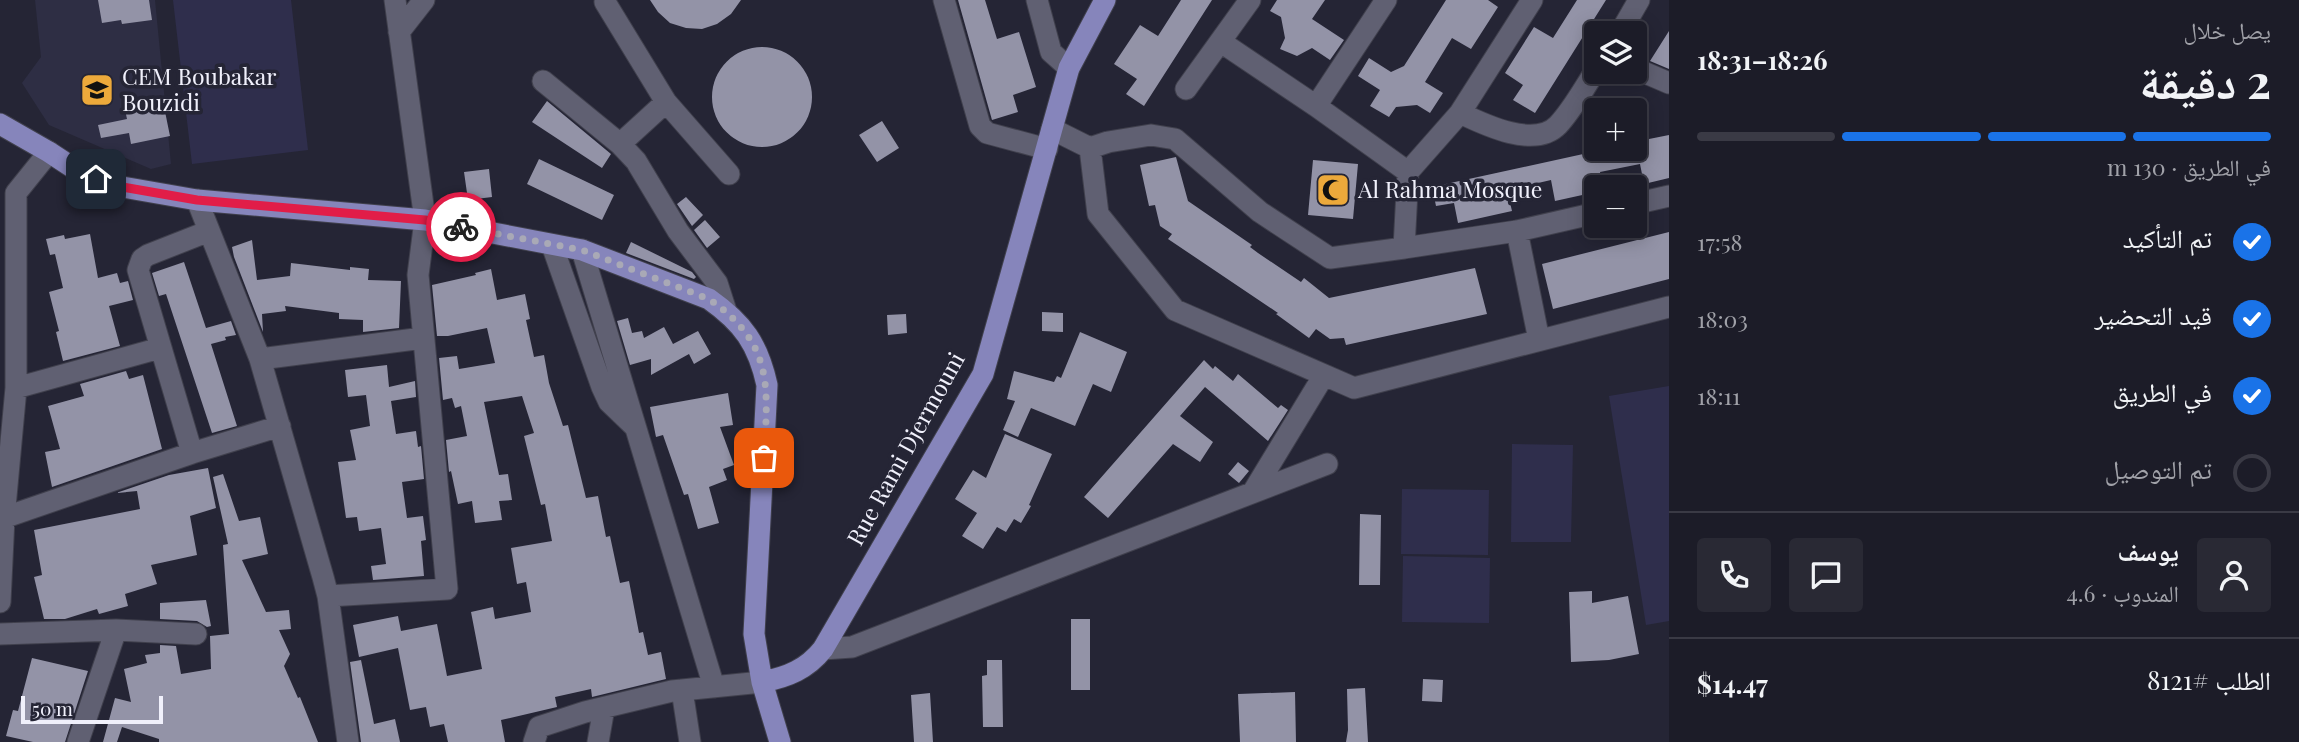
<!DOCTYPE html>
<html lang="ar">
<head>
<meta charset="utf-8">
<style>
	body { margin:0; font-family:"Playfair Display","Noto Naskh Arabic",serif; background:#292934; color:#f1f3f6; direction:rtl; height:100vh; display:flex; flex-direction:column; font-size:26px; white-space:nowrap }
	* { box-sizing:border-box; margin:0 }
	p { font-size:23px; color:#a0a1a8 }
	.icon { flex:none; width:38px; height:38px; fill:none; stroke:currentColor; stroke-width:2; stroke-linecap:round; stroke-linejoin:round }
	.map { position:relative; flex:1; overflow:hidden; direction:ltr }
	.drawer { display:flex; flex-direction:column; background:#1c1c28; width:630px }
	.drawer>* { flex:none }
	.fabs { position:absolute; left:1584px; top:21px; display:grid; gap:14px }
	.fabs a { display:grid; place-items:center; width:63px; height:63px; border-radius:7px; background:#1c1c28; box-shadow:0 4px 18px #0003,0 0 0 2px #3a3a45; font-size:35px }
	.scale { position:absolute; left:21px; bottom:18px; width:142px; box-sizing:border-box; padding-left:7px; border:4px solid #f0f0fb; border-top:0; font-size:19px; line-height:24px; white-space:nowrap; color:#f0f0fb; -webkit-text-stroke:5px #252535; paint-order:stroke }
	.pin { position:absolute; display:grid; place-items:center; width:60px; height:60px; color:#fff; margin:-30px; border-radius:14px; box-shadow:0 4px 10px #0006 }
	.courier { position:absolute; display:grid; place-items:center; width:70px; height:70px; margin:-35px; border:5px solid #e11d48; border-radius:50%; background:#fff; color:#222; box-shadow:0 2px 9px #0007 }
	.overview em { font-style:normal; font-weight:700 }
	.overview div { display:flex; flex-direction:column-reverse }
	.overview { display:flex; align-items:center; justify-content:space-between; height:119px; padding:0 28px }
	h1 { font-size:46px; font-weight:700; line-height:52px }
	.bar { display:grid; grid-template-columns:repeat(4,1fr); gap:10px 7px; align-content:center; height:84px; padding:0 28px }
	.bar i { height:9px; border-radius:5px; background:#3a3a45 }
	.bar .on { background:#1a73e8 }
	.bar p { grid-column:span 4 }
	.line { display:flex; align-items:center; gap:18px; padding:0 28px; border-top:2px solid #3a3a45 }
	.line div { flex:1 }
	.round { display:grid; place-items:center; flex:none; width:74px; height:74px; border-radius:7px; background:#292934 }
	ol { padding:0 28px; list-style:none }
	li { display:flex; align-items:center; gap:21px; height:77px }
	li p { margin-inline-start:auto }
	li .icon { padding:7px; border-radius:50%; background:#1a73e8; color:#fff; stroke-width:4 }
	li:last-child { color:#a0a1a8 }
	li i { width:38px; height:38px; border:4px solid #3a3a45; border-radius:50% }
	main { display:flex; flex:1; min-height:0 }
	.map>svg:first-child { display:block }
</style>
</head>
<body>
<main>
<section class="drawer">
<div class="overview"><div><h1>2 دقيقة</h1><p>يصل خلال</p></div><em>18:26–18:31</em></div>
<div class="bar"><i class="on"></i><i class="on"></i><i class="on"></i><i></i><p>في الطريق · 130 m</p></div>
<ol>
<li><svg class="icon" aria-label="check" viewBox="0 0 24 24"><path d="M5 12l5 5 9-10"/></svg>تم التأكيد<p>17:58</p></li>
<li><svg class="icon" aria-label="check" viewBox="0 0 24 24"><path d="M5 12l5 5 9-10"/></svg>قيد التحضير<p>18:03</p></li>
<li><svg class="icon" aria-label="check" viewBox="0 0 24 24"><path d="M5 12l5 5 9-10"/></svg>في الطريق<p>18:11</p></li>
<li><i></i>تم التوصيل</li>
</ol>
<div class="line" style="height:126px"><a class="round"><svg class="icon" aria-label="person" viewBox="0 0 24 24"><circle cx="12" cy="8" r="4"/><path d="M4 21q1-7 8-7t8 7"/></svg></a><div><b>يوسف</b><p>المندوب · 4.6</p></div><a class="round"><svg class="icon" aria-label="chat" viewBox="0 0 24 24"><path d="M4 5h16v11H9l-5 4z"/></svg></a><a class="round"><svg class="icon" aria-label="phone" viewBox="0 0 24 24"><path d="M5 4h4l2 5-3 2q2 4 5 5l2-3 5 2v4C11 20 4 13 5 4z"/></svg></a></div>
<div class="line" style="height:91px"><div>الطلب #8121</div><b>$14.47</b></div>
</section>
<div class="map">
<svg width="1669" height="742" viewBox="0 0 1669 742">
	<rect width="100%" height="100%" fill="#252535"/>
	<path fill="#2e2e44" d="M35 0H155L171 164 151 169 49 125 22 83 41 57Z"/>
	<path fill="#2f2e4c" d="M173 0H291L308 150 192 164Z
		M1669 386V621L1646 625 1609 396Z
		M1512 444 1573 445 1571 542H1511Z
		M1402 489 1489 490 1488 555 1401 554Z
		M1403 556 1490 558 1489 623 1402 622Z"/>
	<path fill="#9393a7" d="M98 0H149L152 20 122 24 121 20 102 23Z
		M650 0H741L731 14 717 24 702 29 686 28 670 23 658 12Z
		M958 0H985L997 39 1019 32 1036 87 1013 95 1018 112 992 120Z
		M1181 0H1212L1144 106 1126 94 1137 79 1114 64 1140 25 1158 36Z
		M1277 0H1325L1312 19 1344 40 1330 60 1312 48 1297 56 1280 49 1285 38 1281 17 1270 11Z
		M1446 0H1488L1498 7 1471 49 1452 38 1425 82 1443 93 1430 113 1417 105 1396 107 1389 117 1370 106 1380 90 1358 76 1369 58 1391 72 1404 66Z
		M1577 0H1606L1535 113 1513 100 1523 85 1505 73 1534 27 1553 38Z
		M1669 31V69L1650 61Z
		M712 97a50 50 0 1 1 100 0a50 50 0 1 1-100 0Z
		M162 97 170 136 131 144 129 133 101 138 98 125 127 119 124 105Z
		M547 101 611 154 602 168 532 122Z
		M882 121 899 148 877 162 859 135Z
		M1669 135V178L1644 184 1640 164 1600 172 1603 187H1596V192L1555 201 1551 180 1507 190 1512 211 1458 223 1454 203 1436 206 1432 187 1606 149H1634V142Z
		M1176 157 1188 201 1252 245 1250 247 1258 253 1301 282 1304 278 1329 298 1475 268 1487 314 1346 345 1344 338 1330 339 1316 329 1309 338 1276 314 1278 313 1168 239 1172 234 1160 226 1155 205 1149 206 1140 165Z
		M539 159 614 195 602 220 527 184Z
		M1313 160 1358 164 1353 219 1308 215Z
		M489 169 492 197 468 200 464 172Z
		M686 197 703 215 692 226 677 204Z
		M705 220 720 237 707 248 694 230Z
		M1669 232V279L1553 309 1542 264Z
		M90 234 98 278 117 273 120 283 128 281 133 300 109 306 120 346 63 361 56 332 59 331 49 292 63 288 55 254 50 255 46 239 64 235 65 239Z
		M252 240 257 280 290 276 291 263 350 270V267L369 269 368 280 401 281 399 328 363 332V320L339 319V313L285 306 286 311 262 314 263 332 234 257 232 247Z
		M631 242 692 272 696 277 694 279 626 253Z
		M184 262 206 328 231 321 236 335 225 337 226 340 211 344 237 426 212 433 166 294 159 296 152 273Z
		M491 269 497 300 525 294 530 319 526 320 534 357 544 355 549 383 563 426 568 425 586 498 598 496 606 537 610 536 620 583 629 581 639 633 643 632 648 655 661 652 666 679 592 697 591 689 555 697 557 707 501 720 505 742H448L444 724 430 727 426 707 410 710 398 648 359 657 353 625 398 616 401 631 437 624 447 676 482 669 471 612 493 607 495 619 531 612 526 582 517 584 511 548 552 541 545 504 541 505 524 436 534 433 522 396 484 402 499 475 508 474 512 500 499 501 502 520 475 523 472 501 458 504 451 471 449 472 446 440 467 436 461 406 455 408 452 398 443 400 439 358 457 356 459 369 495 363 487 328 448 336H437L432 285 476 275 475 273Z
		M1042 312 1063 313V332L1042 331Z
		M906 314 907 333 888 335 887 315Z
		M628 318 632 333 642 331 644 338 664 327 673 344 698 331 711 354 694 364 689 354 651 375V359L630 365 617 321Z
		M1080 332 1127 352 1111 392 1093 384 1075 426 1031 408 1018 437 1003 430 1015 401 1007 399 1014 371 1054 382 1057 376 1061 378Z
		M1204 360 1213 369 1215 366 1233 381 1238 374 1278 408 1281 405 1288 410 1268 441 1205 387 1180 416 1213 442 1200 462 1173 444 1108 518 1084 497Z
		M387 365 389 387 415 381 416 397 391 401 396 434 416 431 418 447 421 446 424 479 402 482 407 518 423 516 426 540 421 541 424 576 373 580 371 566 386 564 381 528 359 531 357 517 346 518 338 462 356 460 350 430 370 426 366 395 348 397 345 370Z
		M126 371 129 379 143 375 162 449 52 487 45 452 60 449 48 406 84 396 80 384Z
		M728 393 733 425 720 427 734 465 723 469 727 480 709 487 719 523 698 529 688 494 684 495 663 435 656 437 650 407Z
		M1005 434 1052 454 1029 505 1031 506 1021 523 1014 519 1006 532 997 527 983 549 962 536 977 513 955 499 973 470 986 478Z
		M1238 462 1249 471 1239 483 1228 474Z
		M208 468 216 508 190 516 197 555 151 565 157 584 125 594 128 606 99 614 97 609 65 619H44L34 577 42 575 34 530 140 509 137 491 116 493 169 475Z
		M223 474 239 521 260 517 268 554 242 560 266 612 289 610 291 629 279 630 290 654 284 666 298 698 300 697 318 742H159V739L122 727 117 742H103L115 698 131 702 124 669 147 663 145 655 160 653V645L176 646 181 674 211 669 210 636 229 634 223 545 228 544 213 477Z
		M1360 514 1381 515 1380 585H1359Z
		M1592 591V603L1628 596 1639 654 1609 660 1571 662 1569 592Z
		M206 600 211 626 207 627 197 621 160 619V603Z
		M1071 619H1090V690H1071Z
		M32 658 88 671 65 742H33L6 736 13 710 18 711Z
		M361 660 374 724 395 719 400 742H361L350 662Z
		M987 660H1002L1003 727H983L982 676 987 675Z
		M1423 679 1443 680 1442 702 1422 701Z
		M1365 688 1368 742H1346L1348 730 1347 689Z
		M1295 692 1296 742H1240L1238 694Z
		M930 693 933 742H914L911 695Z"/>
	<g fill="none" stroke-linecap="round" stroke-linejoin="round">
		<defs>
			<path id="minor" d="M944 0 980 126 987 133 1047 149
				M1037 0 1051 52 1069 68
				M605 2 666 102
				M399 32 424 0
				M1620 33 1639 0
				M1221 42 1316 106 1408 172
				M1634 68 1669 83
				M543 81 620 144 636 161 678 231 717 283 726 311
				M1186 89 1250 0
				M1316 106 1386 0
				M1460 113 1532 0
				M1052 129 1090 148 1108 142 1151 135 1175 139 1260 212 1330 258 1404 248 1408 172 1460 113C1485 125 1535 149 1558 125 1573 109 1584 88 1596 70
				M620 144 666 102 729 174
				M1090 148 1098 214 1175 310 1354 388 1669 307
				M197 200 260 359 323 577 328 596 348 742
				M1634 204 1669 196
				M1517 231 1539 340
				M552 245 602 387 609 402 634 426
				M1404 248 1517 231 1596 213
				M582 250 714 687
				M260 359 423 338
				M16 388 160 348
				M192 453 138 270 142 259 148 255 209 231
				M1253 492 1324 375
				M0 519 192 453 280 426
				M328 596 447 589 418 275 425 220 395 0
				M0 602 4 518 16 388V193L49 152
				M0 634 116 630 196 634
				M823 649 852 647 1327 464
				M682 690 690 742
				M78 742 116 630
				M534 742 539 727 585 712 672 691 762 682
				M598 742 604 708"/>
			<path id="major" d="M0 124 49 152 81 173 111 185 197 200 425 220 582 250 709 299C743 323 758 344 767 385L754 634 762 682 780 742
				M762 682C788 677 807 669 823 649L983 374 1069 68 1105 0"/>
		</defs>
		<use href="#minor" stroke="#40404d" stroke-width="23"/>
		<use href="#major" stroke="#40404d" stroke-width="23"/>
		<use href="#minor" stroke="#606072" stroke-width="21"/>
		<use href="#major" stroke="#8685bb" stroke-width="21"/>
	</g>
	<g fill="none" stroke-linecap="round" stroke-linejoin="round">
		<path stroke="#a9a9b6" stroke-width="7" stroke-dasharray="0 12.6" d="M461 227 582 250 709 299C774 344 768 386 764 458"/>
		<path stroke="#e11d48" stroke-width="9" d="M96 179 111 185 197 200 425 220 461 227"/>
	</g>
	<defs>
		<symbol id="school-square" viewBox="-11 -11 22 22"><rect x="-9" y="-9" width="18" height="18" rx="4" fill="#eca93b" stroke="#252535"/><path d="M0-5L7-2L0 1L-7-2ZM-4 1L0 2.5L4 1V4Q0 6-4 4Z" fill="#111"/></symbol>
		<symbol id="mosque-square" viewBox="-11 -11 22 22"><rect x="-9" y="-9" width="18" height="18" rx="4" fill="#eca93b" stroke="#252535"/><path d="M3.5-4.9A6 6 0 1 0 3.5 4.9A5 5 0 1 1 3.5-4.9Z" fill="#111"/></symbol>
	</defs>
	<g fill-rule="evenodd">
		<use href="#school-square" x="78" y="71" width="38" height="38"/>
		<use href="#mosque-square" x="1314" y="171" width="38" height="38"/>
	</g>
	<g text-anchor="middle" stroke-width="7" stroke-linejoin="round" paint-order="stroke">
		<g font-size="23" fill="#f0f0fb" stroke="#252535" text-anchor="start">
			<text x="122" y="85">CEM Boubakar<tspan x="122" dy="26">Bouzidi</tspan></text>
			<text x="1358" y="198">Al Rahma Mosque</text>
		</g>
		<g font-size="23" fill="#f0f0fb" stroke="#252535">
			<text transform="translate(906 449) rotate(-61)" y="8">Rue Rami Djermouni</text>
		</g>
	</g>
</svg>
<div class="fabs">
<a><svg class="icon" aria-label="layers" viewBox="0 0 24 24"><path d="M12 4l9 5-9 5-9-5zM3 14l9 5 9-5"/></svg></a>
<a>+</a>
<a>−</a>
</div>
<div class="scale">50 m</div>
<div class="pin" style="left:764px;top:458px;background:#ea580c"><svg class="icon" aria-label="bag" viewBox="0 0 24 24"><path d="M5 8h14l-1 12H6zM9 8a3 3 0 0 1 6 0"/></svg></div>
<div class="pin" style="left:96px;top:179px;background:#1f2937"><svg class="icon" aria-label="home" viewBox="0 0 24 24"><path d="M3 11l9-7 9 7M6 9v11h12V9"/></svg></div>
<div class="courier" style="left:461px;top:227px"><svg class="icon" aria-label="bike" viewBox="0 0 24 24"><circle cx="6" cy="16" r="4"/><circle cx="18" cy="16" r="4"/><path d="M6 16l4-8h5l3 8M10 8l3 8H6M13 5h3"/></svg></div>
</div>
</main>
</body>
</html>
